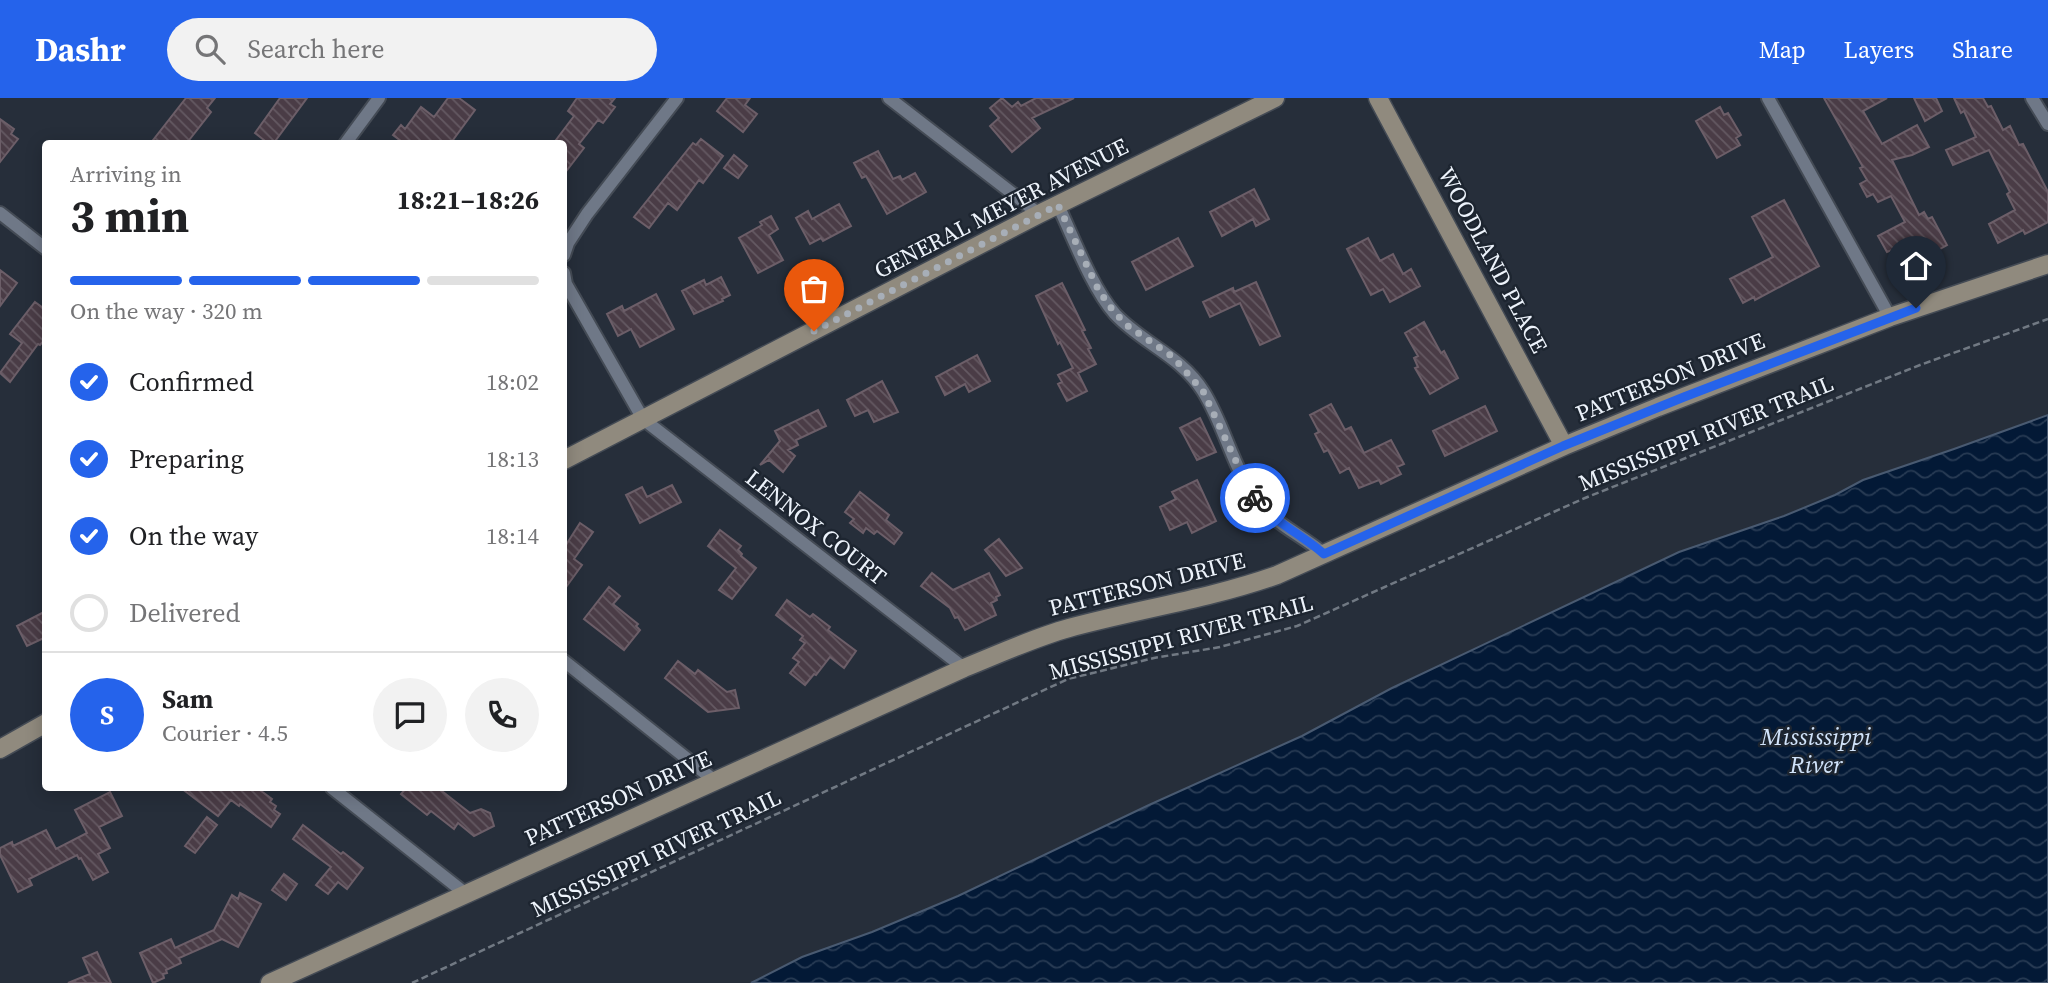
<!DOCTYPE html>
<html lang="en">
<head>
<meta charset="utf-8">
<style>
	body { margin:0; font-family:"Source Serif 4",serif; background:#f2f2f2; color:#202124; height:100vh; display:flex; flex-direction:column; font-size:26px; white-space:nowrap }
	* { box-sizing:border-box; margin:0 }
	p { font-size:23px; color:#757577 }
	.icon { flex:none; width:38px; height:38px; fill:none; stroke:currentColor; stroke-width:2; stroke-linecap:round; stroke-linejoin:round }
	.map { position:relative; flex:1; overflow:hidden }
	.sheet { position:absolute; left:42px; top:42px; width:525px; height:651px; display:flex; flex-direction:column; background:#fff; border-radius:7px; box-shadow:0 4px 18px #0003 }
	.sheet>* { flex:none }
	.pin { position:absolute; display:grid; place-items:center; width:60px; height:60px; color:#fff; margin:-72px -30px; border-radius:50% 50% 50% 0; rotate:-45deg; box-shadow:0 0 7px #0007 }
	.pin .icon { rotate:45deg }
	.courier { position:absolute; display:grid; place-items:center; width:70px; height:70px; margin:-35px; border:5px solid #2563eb; border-radius:50%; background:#fff; color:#222; box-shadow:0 2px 9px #0007 }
	.head em { font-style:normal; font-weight:700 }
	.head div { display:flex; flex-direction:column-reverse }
	.head { display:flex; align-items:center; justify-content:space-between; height:119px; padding:0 28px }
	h1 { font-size:46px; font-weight:700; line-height:52px }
	.bar { display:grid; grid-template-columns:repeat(4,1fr); gap:10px 7px; align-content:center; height:84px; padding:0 28px }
	.bar i { height:9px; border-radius:5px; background:#e0e0e0 }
	.bar .on { background:#2563eb }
	.bar p { grid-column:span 4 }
	.line { display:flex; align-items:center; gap:18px; padding:0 28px; border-top:2px solid #e0e0e0 }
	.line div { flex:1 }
	.round { display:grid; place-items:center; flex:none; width:74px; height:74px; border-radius:37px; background:#f2f2f2 }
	ol { padding:0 28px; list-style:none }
	li { display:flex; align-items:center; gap:21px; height:77px }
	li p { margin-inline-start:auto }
	li .icon { padding:7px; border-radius:50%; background:#2563eb; color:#fff; stroke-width:4 }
	li:last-child { color:#757577 }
	li i { width:38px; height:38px; border:4px solid #e0e0e0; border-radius:50% }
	header { display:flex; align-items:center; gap:42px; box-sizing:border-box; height:98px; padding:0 35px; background:#2563eb; color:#fff }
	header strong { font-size:33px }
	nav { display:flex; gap:38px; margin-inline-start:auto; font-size:24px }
	.search { width:490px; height:63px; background:#f2f2f2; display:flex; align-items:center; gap:18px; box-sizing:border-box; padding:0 24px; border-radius:38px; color:#757577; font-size:26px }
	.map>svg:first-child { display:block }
</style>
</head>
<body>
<header>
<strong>Dashr</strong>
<div class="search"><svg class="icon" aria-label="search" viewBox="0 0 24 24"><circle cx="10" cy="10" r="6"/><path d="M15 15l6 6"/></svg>Search here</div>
<nav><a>Map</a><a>Layers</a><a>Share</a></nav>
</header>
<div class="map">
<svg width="2048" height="885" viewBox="0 0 2048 885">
	<defs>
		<pattern id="water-waves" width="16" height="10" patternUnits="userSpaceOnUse" patternTransform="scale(1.75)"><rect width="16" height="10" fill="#031936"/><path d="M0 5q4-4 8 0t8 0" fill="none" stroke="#283b54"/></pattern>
		<pattern id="building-back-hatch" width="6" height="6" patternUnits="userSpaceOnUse" patternTransform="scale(1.75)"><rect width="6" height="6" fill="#4a3c46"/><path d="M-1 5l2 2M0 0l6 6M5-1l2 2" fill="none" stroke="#645962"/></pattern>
	</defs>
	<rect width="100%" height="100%" fill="#262e3a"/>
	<path fill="url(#water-waves)" stroke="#495a71" stroke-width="2" d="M2048 317V885H751L802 859 872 834 958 798 1149 707 1302 638 1392 590 1679 454 1784 418 1835 397 1863 382 1954 351Z"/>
	<path fill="url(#building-back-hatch)" stroke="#6c5e68" stroke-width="2" d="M186 0H215L207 10 211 14 186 46H150Z
		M280 0H307L273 46H269L255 35Z
		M448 0H459L475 12 450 46H405L393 37 401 27 405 31 421 9 434 19Z
		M577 0H615L610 6 615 9 603 25 598 22 579 46 584 50 564 76V46H553L574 18 568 13Z
		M727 0H750L745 7 757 16 743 34 717 13Z
		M1002 0 1012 9 1018 4 1021 8 1036 0H1074L1032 20 1040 30 1012 54 990 28 999 20 990 10Z
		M1824 0H1887L1863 13 1882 46 1917 27 1929 49 1912 57 1892 62 1919 117 1924 114 1928 121 1932 119 1947 147 1911 167 1902 148 1887 154 1878 138 1905 124 1891 98 1878 104 1873 96 1867 99 1860 86 1867 82 1860 70 1863 69Z
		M1914 0H1936L1942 13 1925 23Z
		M1954 0H1983L1988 9 1991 8 2003 32 2010 28 2019 47 2023 46 2048 94V124L2025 136 2023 132 1998 145 1989 126 2015 112 2007 96 2010 94 1989 52 1953 67 1946 52 1976 39 1964 13 1961 15Z
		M1720 9 1724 17 1728 15 1741 37 1736 40 1740 47 1717 60 1696 23Z
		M0 21 14 31 11 36 18 41 0 64Z
		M701 41 723 58 703 85 699 82 677 112 668 105 649 130 634 119 693 45 696 47Z
		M878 53 893 81 900 78 902 82 915 75 926 94 887 116 866 78 862 80 854 65Z
		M734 57 747 68 738 80 724 70Z
		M1254 91 1269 121 1256 128 1253 121 1222 138 1210 114Z
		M1784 102 1819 168 1755 202 1754 199 1743 205 1730 181 1773 159 1752 119Z
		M839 106 851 128 823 143 821 140 810 146 796 120 808 113 812 121Z
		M771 118 778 131 769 137 783 162 758 175 739 140 762 127 760 124Z
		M1178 140 1193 168 1146 192 1132 164Z
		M1368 140 1380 163 1393 156 1403 176 1411 171 1420 188 1390 204 1383 191 1371 197 1347 151Z
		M0 172 17 185 0 208Z
		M721 179 730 197 722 201 723 203 694 216 682 193 704 182 706 187Z
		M1256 184 1280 238 1260 247 1240 205 1210 219 1203 204 1233 190 1234 194Z
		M1062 185 1085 232 1082 233 1091 250 1088 251 1096 266 1078 275 1087 293 1067 303 1058 286 1062 284 1058 277 1073 270 1060 244 1058 246 1036 198Z
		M656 196 674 231 640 249 631 231 618 238 607 216 622 208 624 213Z
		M35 204 46 212V240L40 247 38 246 10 284 0 275 22 245 10 236Z
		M1424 224 1441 255 1444 253 1458 280 1430 296 1415 270 1418 269 1414 260 1418 258 1405 235Z
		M977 257 990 283 969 294 965 286 945 297 936 279Z
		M882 283 898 314 874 324 868 312 855 318 847 302Z
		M1331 306 1345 332 1351 329 1364 355 1391 342 1404 366 1397 369 1401 376 1381 386 1379 382 1359 390 1349 370 1340 375 1328 352 1324 354 1315 336 1319 334 1310 317Z
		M1485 308 1497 333 1445 358 1433 333Z
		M818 312 826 328 796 342 798 347 788 352 795 358 783 374 769 362 760 367 780 343 775 333Z
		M1200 320 1216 354 1197 362 1180 330Z
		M1197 382 1216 423 1192 435 1187 424 1170 432 1160 409 1176 401 1172 394Z
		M672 387 681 404 640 425 626 397 642 389 647 399Z
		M860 394 889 417 886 422 902 435 894 446 877 433 874 436 866 430 863 435 850 425 854 421 845 414Z
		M580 425 593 434 574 461 582 467 564 492V450Z
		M720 432 741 448 738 452 742 456 741 458 756 470 732 501 719 492 736 470 708 448Z
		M999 441 1022 470 1006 478 985 452Z
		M932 475 953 492 989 475 1000 497 996 499 997 502 991 505 996 517 965 532 958 519 955 520 950 510 921 488Z
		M609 489 620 498 613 506 638 526 636 528 640 532 624 552 584 521Z
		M787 502 810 519 813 516 830 529 828 532 856 553 844 570 830 559 816 577 814 576 805 587 790 575 799 564 793 560 805 545 800 542 803 538 776 517Z
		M46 513V539L27 548 17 528Z
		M678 563 695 576 698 572 727 594 735 592 739 610 708 614 665 580Z
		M181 690H257L272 701 270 704 276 708 274 712 280 716 271 729 240 706 239 708 231 702 218 718Z
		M406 690H438L470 715 481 711 490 715 494 728 474 738 458 725 454 731 431 713 427 717 401 696Z
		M110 694 122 718 99 729 110 750 98 756 108 774 93 782 81 760 79 761 77 757 29 781 32 787 18 794 0 757V750L12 744 13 748 46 732 56 751 87 735 75 712Z
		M207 719 217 727 195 755 185 748Z
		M303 727 341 756 343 754 363 770 347 791 338 784 328 796 316 787 331 769 293 741Z
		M284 776 297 786 286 802 272 792Z
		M240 795 261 806 238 849 222 841 179 860 181 865 166 872 167 875 163 876 164 880 153 885 140 855 171 841 175 850 214 832 232 797 238 801Z
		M97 854 111 885H68L90 876 83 860Z"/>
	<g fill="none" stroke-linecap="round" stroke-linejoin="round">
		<defs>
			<path id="street" d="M889 0 1039 116
				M1768 0 1890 219
				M2032 0 2048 26
				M345 46 379 0
				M1058 107C1073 139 1092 190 1115 216 1142 245 1181 258 1203 293 1227 331 1234 379 1265 412 1281 429 1306 440 1324 456
				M0 115 46 151
				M564 157 568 145 587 116 677 0
				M564 175 566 186 643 321 964 570
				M564 563 715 683
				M332 690 466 796"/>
			<path id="secondary" d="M1378 0 1564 348
				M564 362 1039 116 1275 0
				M0 651 46 625
				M270 885 964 570C999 556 1033 540 1069 530 1139 511 1209 501 1277 477L1564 348 1658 309 1890 219 2048 166"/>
		</defs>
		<use href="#street" stroke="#444b55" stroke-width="16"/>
		<use href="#secondary" stroke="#444b55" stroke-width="21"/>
		<path stroke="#717983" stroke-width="2.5" stroke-dasharray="7 3.5" stroke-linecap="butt" d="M412 885 1068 581 1154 560 1220 549 1297 528 1585 400 1920 267 2048 221"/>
		<use href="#street" stroke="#6f7887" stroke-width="12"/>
		<use href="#secondary" stroke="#908a7e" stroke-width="18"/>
	</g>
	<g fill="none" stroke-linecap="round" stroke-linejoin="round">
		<path stroke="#a7aeb7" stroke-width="7" stroke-dasharray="0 12.6" d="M814 233 1058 107 1099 193 1114 214 1128 228 1173 259 1203 293 1250 393 1255 400"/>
		<path stroke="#2563eb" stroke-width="9" d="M1255 400C1275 425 1301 436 1324 456L1563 348 1684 299 1916 210"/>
	</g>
	<g text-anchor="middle" stroke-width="5" stroke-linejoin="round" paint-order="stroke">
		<g font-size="23" fill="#edf3fb" stroke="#1d2530">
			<text transform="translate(1001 110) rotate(-27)" y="8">GENERAL MEYER AVENUE</text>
			<text transform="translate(1493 162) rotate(62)" y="8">WOODLAND PLACE</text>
			<text transform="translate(1670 279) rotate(-22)" y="8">PATTERSON DRIVE</text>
			<text transform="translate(1706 335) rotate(-22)" y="8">MISSISSIPPI RIVER TRAIL</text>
			<text transform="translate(816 429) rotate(38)" y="8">LENNOX COURT</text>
			<text transform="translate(1147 486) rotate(-14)" y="8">PATTERSON DRIVE</text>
			<text transform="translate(1181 539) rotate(-15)" y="8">MISSISSIPPI RIVER TRAIL</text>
			<text transform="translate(618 700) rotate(-24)" y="8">PATTERSON DRIVE</text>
			<text transform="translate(656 755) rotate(-25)" y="8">MISSISSIPPI RIVER TRAIL</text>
		</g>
		<g font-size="24" font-style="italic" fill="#d1e3fa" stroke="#1d2530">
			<text x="1816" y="647">Mississippi<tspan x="1816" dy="28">River</tspan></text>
		</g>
	</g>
</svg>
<div class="pin" style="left:814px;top:233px;background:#ea580c"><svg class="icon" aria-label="bag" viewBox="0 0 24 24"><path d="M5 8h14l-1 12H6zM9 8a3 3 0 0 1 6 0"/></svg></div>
<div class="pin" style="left:1916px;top:210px;background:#1f2937"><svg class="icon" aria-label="home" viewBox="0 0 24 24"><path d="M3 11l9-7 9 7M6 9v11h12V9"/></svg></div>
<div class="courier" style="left:1255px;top:400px"><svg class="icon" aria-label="bike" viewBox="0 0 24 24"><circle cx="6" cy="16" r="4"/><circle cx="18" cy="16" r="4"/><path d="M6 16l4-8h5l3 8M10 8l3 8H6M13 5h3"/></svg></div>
<section class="sheet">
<div class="head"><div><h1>3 min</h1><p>Arriving in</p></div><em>18:21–18:26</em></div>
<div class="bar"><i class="on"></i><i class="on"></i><i class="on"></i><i></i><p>On the way · 320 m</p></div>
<ol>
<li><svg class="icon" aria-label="check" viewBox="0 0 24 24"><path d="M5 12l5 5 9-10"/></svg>Confirmed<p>18:02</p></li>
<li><svg class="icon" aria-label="check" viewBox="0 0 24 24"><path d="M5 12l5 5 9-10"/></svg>Preparing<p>18:13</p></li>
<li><svg class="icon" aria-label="check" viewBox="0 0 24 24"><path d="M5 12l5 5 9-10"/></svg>On the way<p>18:14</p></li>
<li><i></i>Delivered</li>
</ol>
<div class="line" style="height:126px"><b class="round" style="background:#2563eb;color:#fff">S</b><div><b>Sam</b><p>Courier · 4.5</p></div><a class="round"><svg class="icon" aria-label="chat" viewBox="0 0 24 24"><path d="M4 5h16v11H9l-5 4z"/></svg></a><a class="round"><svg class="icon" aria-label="phone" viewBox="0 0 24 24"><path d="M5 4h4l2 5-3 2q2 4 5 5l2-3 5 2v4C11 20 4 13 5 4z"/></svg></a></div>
</section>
</div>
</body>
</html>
